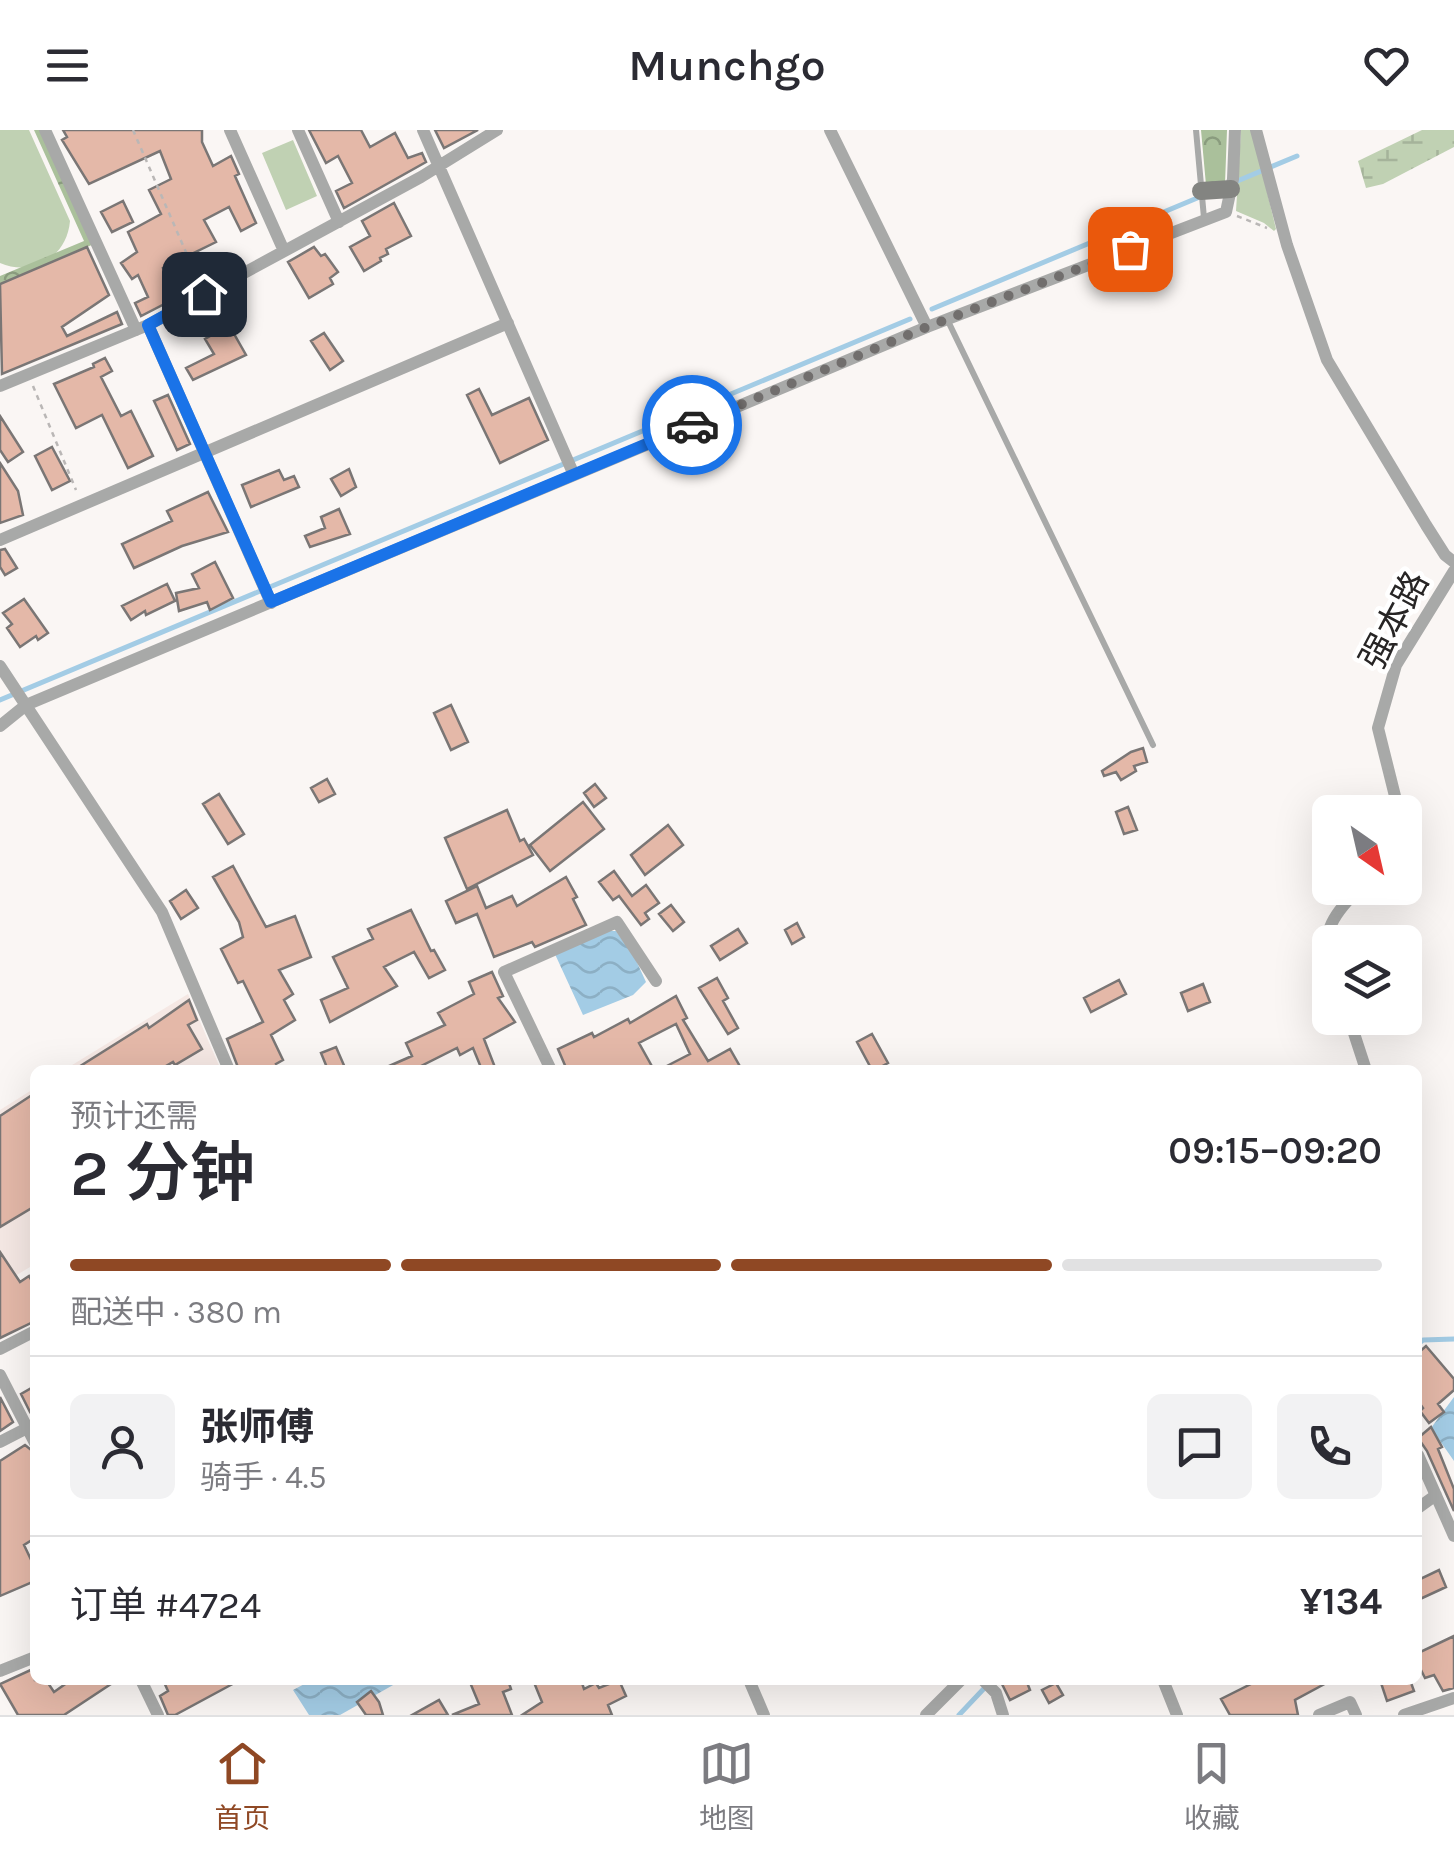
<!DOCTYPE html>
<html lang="zh">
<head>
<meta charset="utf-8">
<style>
	body { margin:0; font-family:Karla,"Noto Sans SC",sans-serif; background:#f2f2f3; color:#2b2b33; height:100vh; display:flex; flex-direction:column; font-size:38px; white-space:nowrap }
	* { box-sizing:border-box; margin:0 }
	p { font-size:32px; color:#7c7c81 }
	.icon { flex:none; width:55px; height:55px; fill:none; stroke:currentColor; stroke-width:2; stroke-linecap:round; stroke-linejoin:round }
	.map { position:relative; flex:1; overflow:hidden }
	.drawer { position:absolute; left:30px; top:935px; width:1392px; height:620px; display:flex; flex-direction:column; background:#fff; border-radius:15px; box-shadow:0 10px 40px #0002 }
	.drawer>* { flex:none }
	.needle { width:65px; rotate:146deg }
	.controls { position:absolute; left:1312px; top:665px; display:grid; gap:20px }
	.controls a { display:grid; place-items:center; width:110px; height:110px; border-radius:15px; background:#fff; box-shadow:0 10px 40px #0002; font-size:50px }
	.pin { position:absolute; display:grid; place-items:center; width:85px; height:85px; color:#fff; margin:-42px; border-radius:20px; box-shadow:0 5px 15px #0006 }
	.courier { position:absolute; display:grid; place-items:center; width:100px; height:100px; margin:-50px; border:8px solid #1a73e8; border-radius:50%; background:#fff; color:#222; box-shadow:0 2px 12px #0007 }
	.summary em { font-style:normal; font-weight:600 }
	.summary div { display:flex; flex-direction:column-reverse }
	.summary { display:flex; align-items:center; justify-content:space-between; height:170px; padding:0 40px }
	h1 { font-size:65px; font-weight:600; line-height:75px }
	.bar { display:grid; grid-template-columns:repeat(4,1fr); gap:15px 10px; align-content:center; height:120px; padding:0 40px }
	.bar i { height:12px; border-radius:8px; background:#e1e1e2 }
	.bar .selected { background:#8f4824 }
	.bar p { grid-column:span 4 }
	.line { display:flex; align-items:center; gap:25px; padding:0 40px; border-top:2px solid #e1e1e2 }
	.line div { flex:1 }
	.round { display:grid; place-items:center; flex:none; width:105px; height:105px; border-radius:15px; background:#f2f2f3 }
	header { display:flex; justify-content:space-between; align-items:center; height:130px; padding:0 40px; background:#fff; font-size:45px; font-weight:600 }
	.dock { display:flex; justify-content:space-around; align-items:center; height:140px; border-top:2px solid #e1e1e2; background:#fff; font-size:28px; color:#7c7c81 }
	.dock a { display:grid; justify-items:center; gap:5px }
	.dock .selected { color:#8f4824 }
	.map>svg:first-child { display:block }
</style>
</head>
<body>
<header><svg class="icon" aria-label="menu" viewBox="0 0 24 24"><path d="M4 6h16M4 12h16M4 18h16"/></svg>Munchgo<svg class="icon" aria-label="heart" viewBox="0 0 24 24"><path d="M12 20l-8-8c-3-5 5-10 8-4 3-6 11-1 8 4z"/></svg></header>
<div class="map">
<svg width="1454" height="1585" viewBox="0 0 1454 1585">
	<defs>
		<pattern id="forest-crowns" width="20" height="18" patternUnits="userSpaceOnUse" patternTransform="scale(2.5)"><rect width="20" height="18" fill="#aac09b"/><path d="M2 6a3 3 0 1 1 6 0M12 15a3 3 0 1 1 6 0" fill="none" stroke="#8a9c7e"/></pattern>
		<pattern id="wetland-marsh" width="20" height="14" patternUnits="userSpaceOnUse" patternTransform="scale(2.5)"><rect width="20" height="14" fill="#c0d1b3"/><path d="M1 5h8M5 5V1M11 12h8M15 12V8" fill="none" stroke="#a5b39a"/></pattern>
		<pattern id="water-waves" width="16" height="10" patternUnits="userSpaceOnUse" patternTransform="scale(2.5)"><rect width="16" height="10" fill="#a3cce5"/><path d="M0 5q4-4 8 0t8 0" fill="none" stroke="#8cafc4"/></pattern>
	</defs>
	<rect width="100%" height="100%" fill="#faf6f4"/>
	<path fill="#f5e8e4" d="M188 864 221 940H64Z
		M35 958V1134L0 1155V980Z"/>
	<path fill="#c0d1b3" d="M0 0H29L70 91C67 127 33 147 0 133Z
		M1241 0H1252L1276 99 1274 101 1264 93 1236 81Z
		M293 10 317 66 286 80 262 23Z"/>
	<path fill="url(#forest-crowns)" d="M34 0H43L94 114 0 154V146L84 111Z
		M1201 0H1227L1225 54 1206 55Z"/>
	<path fill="url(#wetland-marsh)" d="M1422 0H1454V17L1383 54 1366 58 1358 31Z"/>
	<path fill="url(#water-waves)" d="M607 801H616L635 828 646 852 633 865 583 885 554 822Z
		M1454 1267V1331L1431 1298Z
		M312 1550H402L340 1585H309L293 1560Z"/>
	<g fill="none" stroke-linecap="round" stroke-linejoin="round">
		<path stroke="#a3cce5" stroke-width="5" d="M1235 52 1297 26
			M932 179 1202 66
			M0 570 910 189
			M1418 1214 1423 1210 1454 1209
			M959 1585 992 1550"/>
	</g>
	<path fill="#e4b8a8" stroke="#7a7675" stroke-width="2.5" d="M63 0H202V12L213 36 231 26 239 44 235 46 256 93 241 101 229 77 204 90 216 112 163 138 176 168 141 186 135 173 148 167 138 145 132 149 121 133 137 122 128 102 161 84 149 60 171 49 160 21 89 54 62 10 67 7Z
		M309 0H361L370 17 395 3 408 28 422 23 426 32 344 78 336 61 352 53 338 26 326 33Z
		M435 0H478L444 18Z
		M123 71 133 92 112 102 101 82Z
		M394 73 411 106 386 119 388 124 380 128 381 131 364 141 350 117 370 106 362 91Z
		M87 117 109 165 62 197 67 206 117 182 122 194 2 244 0 154Z
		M314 117 321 126 325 124 338 142 330 148 333 154 309 168 288 132Z
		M229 195 246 225 193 250 186 238 214 224 205 209Z
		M324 203 343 231 330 240 311 211Z
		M105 228 112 241 101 247 121 286 131 281 153 326 128 338 102 285 76 298 54 254 94 237 93 234Z
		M479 259 492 285 529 268 548 310 500 333 467 265Z
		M168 265 190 314 177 320 154 271Z
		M0 286 23 322 8 332 0 320Z
		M52 317 70 351 52 360 35 326Z
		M0 333 18 361 23 385 0 393Z
		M349 339 356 357 341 366 331 349Z
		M279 340 284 350 294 346 299 357 251 377 242 355Z
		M208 362 228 402 182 416 134 438 122 414 172 391 167 381Z
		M339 379 350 404 310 417 305 406 325 398 321 387Z
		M5 419 17 438 5 445 0 437V420Z
		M215 432 233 468 210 480 207 472 179 481 176 463 199 458 192 444Z
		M167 454 175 471 146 485 145 481 131 490 122 476Z
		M24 469 48 503 38 510 36 506 20 517 7 498 12 494 3 483Z
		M451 575 468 612 451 620 434 583Z
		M1143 618 1147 632 1134 636 1136 641 1121 650 1116 642 1104 646 1102 641 1131 622Z
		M327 649 335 664 319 672 311 658Z
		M595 654 606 668 594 677 584 663Z
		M219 664 244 704 228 714 203 674Z
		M583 672 604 699 550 741 530 715Z
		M1128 677 1137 700 1124 704 1116 682Z
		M507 680 520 711 524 709 533 725 467 759 445 708Z
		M668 695 683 715 645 745 631 725Z
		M233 736 266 797 295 786 311 827 279 840 293 864 284 870 295 890 271 905 283 930 276 934 279 940H239L227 909 263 892 243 851 238 853 221 819 243 807 239 792 213 747Z
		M614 741 632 766 646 755 659 773 645 783 649 789 641 795 619 766 613 770 599 752Z
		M566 747 577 767 573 769 586 795 535 817 532 812 494 827 477 784 456 793 446 771 477 756 486 778 512 766 517 776Z
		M186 760 198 778 181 789 170 771Z
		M671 775 684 792 673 801 659 784Z
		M411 780 431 821 434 820 445 840 429 848 414 822 384 837 397 856 330 892 321 870 348 858 333 827 373 809 368 799Z
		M797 793 804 807 792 814 785 800Z
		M738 799 747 813 720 830 711 816Z
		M492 842 503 866 498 868 515 892 484 909 496 940H482L473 918 460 925 457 918 413 940H380L412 926 406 913 445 895 438 883 474 864 469 852Z
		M717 848 728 868 723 871 738 898 728 904 699 858Z
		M1119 850 1126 864 1091 882 1084 868Z
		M1203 854 1210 872 1188 881 1181 863Z
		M676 866 687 888 683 890 708 931 730 919 742 940H659L690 924 676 894 639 913 654 940H567L558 919 592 903 594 907 628 889 630 893Z
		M189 870 197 890 188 895 202 919 175 935 173 932 159 940H74L147 894 149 898Z
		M872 904 888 933 875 940H872L857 912Z
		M336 917 346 940H328L321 923Z
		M35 963V1076L0 1097V986Z
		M0 1122 20 1152 29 1146 35 1156V1191L0 1208Z
		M1426 1216 1454 1249V1260L1438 1274 1444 1282 1429 1293 1420 1281 1423 1278 1418 1271V1223Z
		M35 1256V1279L30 1282 21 1264Z
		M0 1267 13 1292 0 1301Z
		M1431 1297 1442 1317 1438 1319 1454 1359V1381L1427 1321 1418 1308Z
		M25 1315 35 1323V1408L24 1415 35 1438V1451L0 1466V1331Z
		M1439 1440 1446 1457 1418 1470V1450Z
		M1454 1506V1558L1443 1561 1434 1545 1425 1548 1418 1534V1523Z
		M35 1538V1550H46L54 1562 71 1550H117L64 1585H18L0 1554Z
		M163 1550H240L175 1585H168L160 1566 168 1561Z
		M469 1550H508L511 1559 503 1562 512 1585H452L479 1574Z
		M533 1550H581L584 1559 596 1553 599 1558 619 1550 626 1566 608 1575 612 1585H522L542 1572Z
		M1000 1550H1026L1030 1560 1010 1570Z
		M1259 1550H1332L1295 1570 1298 1585H1230L1221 1569Z
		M1380 1550H1410L1414 1561 1387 1571Z
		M1056 1553 1063 1565 1049 1573 1042 1560Z
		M371 1561 379 1572 383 1585H366L357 1572Z
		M439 1570 448 1585H412Z"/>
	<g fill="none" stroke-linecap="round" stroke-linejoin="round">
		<path stroke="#bab7b6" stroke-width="2.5" stroke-dasharray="5 5" stroke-linecap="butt" d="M133 0 198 150
			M1237 86 1267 98
			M33 256 76 360"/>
		<path stroke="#a8a9a8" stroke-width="6" d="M1196 0 1204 88
			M947 189 1153 615"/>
		<path stroke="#a8a9a8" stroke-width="12" d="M45 0 136 200
			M230 0 284 121
			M298 0 339 92
			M423 0 574 345
			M830 0 927 197
			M1256 0 1287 115 1327 230 1426 395 1445 425 1454 432
			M148 195 271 473
			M0 256 148 195 421 47 497 0
			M0 410 508 193
			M0 536 162 782 229 940
			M0 596 26 575 927 197 1226 82 1233 49 1235 0
			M1399 682 1378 598 1396 535 1454 441
			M1330 837C1318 803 1337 780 1360 758
			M1349 888 1366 940
			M551 940 504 842 617 792 656 851
			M0 1219 35 1201
			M0 1245 35 1313
			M0 1312 33 1295
			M1418 1325 1454 1406
			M1418 1378 1436 1365
			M0 1541 35 1527
			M141 1550 158 1585
			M749 1550 764 1585
			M983 1550 996 1563 1003 1585
			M1163 1550 1177 1585
			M926 1585 961 1550
			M1319 1585 1350 1572 1356 1585
			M1404 1585 1454 1568"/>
		<path stroke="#838481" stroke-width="18" d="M1201 61 1231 59"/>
	</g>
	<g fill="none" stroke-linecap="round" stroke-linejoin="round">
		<path stroke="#716e6d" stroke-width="10" stroke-dasharray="0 18" d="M692 295 927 197 1130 119"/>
		<path stroke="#1a73e8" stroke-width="12" d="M204 164 148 195 271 472 692 295"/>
	</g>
	<g text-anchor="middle" stroke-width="9" stroke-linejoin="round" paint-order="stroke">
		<g font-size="35" fill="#272525" stroke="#fff">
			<text transform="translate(1394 490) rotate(-62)" y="12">强本路</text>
		</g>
	</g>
</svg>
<div class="controls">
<a><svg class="needle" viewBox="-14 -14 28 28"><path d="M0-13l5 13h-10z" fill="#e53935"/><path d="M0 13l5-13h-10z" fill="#7c7c81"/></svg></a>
<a><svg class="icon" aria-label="layers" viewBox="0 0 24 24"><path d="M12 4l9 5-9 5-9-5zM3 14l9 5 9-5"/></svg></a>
</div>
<div class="pin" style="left:1130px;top:119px;background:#ea580c"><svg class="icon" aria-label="bag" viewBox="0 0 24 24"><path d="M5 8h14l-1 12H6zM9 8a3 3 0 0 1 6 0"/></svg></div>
<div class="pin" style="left:204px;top:164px;background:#1f2937"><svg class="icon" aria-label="home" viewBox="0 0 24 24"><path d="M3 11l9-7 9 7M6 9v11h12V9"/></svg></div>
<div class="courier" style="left:692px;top:295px"><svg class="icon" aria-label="car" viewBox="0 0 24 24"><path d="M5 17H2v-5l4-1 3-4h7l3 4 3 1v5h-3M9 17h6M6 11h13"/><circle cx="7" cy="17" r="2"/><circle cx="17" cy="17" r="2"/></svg></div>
<section class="drawer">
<div class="summary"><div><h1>2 分钟</h1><p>预计还需</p></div><em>09:15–09:20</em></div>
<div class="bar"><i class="selected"></i><i class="selected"></i><i class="selected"></i><i></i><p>配送中 · 380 m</p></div>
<div class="line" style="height:180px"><a class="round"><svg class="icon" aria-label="person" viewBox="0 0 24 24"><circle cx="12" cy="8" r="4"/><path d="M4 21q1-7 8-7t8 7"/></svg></a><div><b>张师傅</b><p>骑手 · 4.5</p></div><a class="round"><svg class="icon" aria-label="chat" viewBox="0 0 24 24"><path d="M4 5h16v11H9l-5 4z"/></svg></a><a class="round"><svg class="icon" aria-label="phone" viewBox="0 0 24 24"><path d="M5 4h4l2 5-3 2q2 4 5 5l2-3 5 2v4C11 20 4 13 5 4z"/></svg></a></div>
<div class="line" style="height:130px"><div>订单 #4724</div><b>¥134</b></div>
</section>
</div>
<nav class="dock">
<a class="selected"><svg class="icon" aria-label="home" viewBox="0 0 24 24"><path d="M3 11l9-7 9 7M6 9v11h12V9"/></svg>首页</a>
<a><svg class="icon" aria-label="map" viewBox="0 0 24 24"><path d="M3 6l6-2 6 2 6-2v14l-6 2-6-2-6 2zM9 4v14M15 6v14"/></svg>地图</a>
<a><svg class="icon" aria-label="saved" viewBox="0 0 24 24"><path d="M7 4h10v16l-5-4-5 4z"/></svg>收藏</a>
</nav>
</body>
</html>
